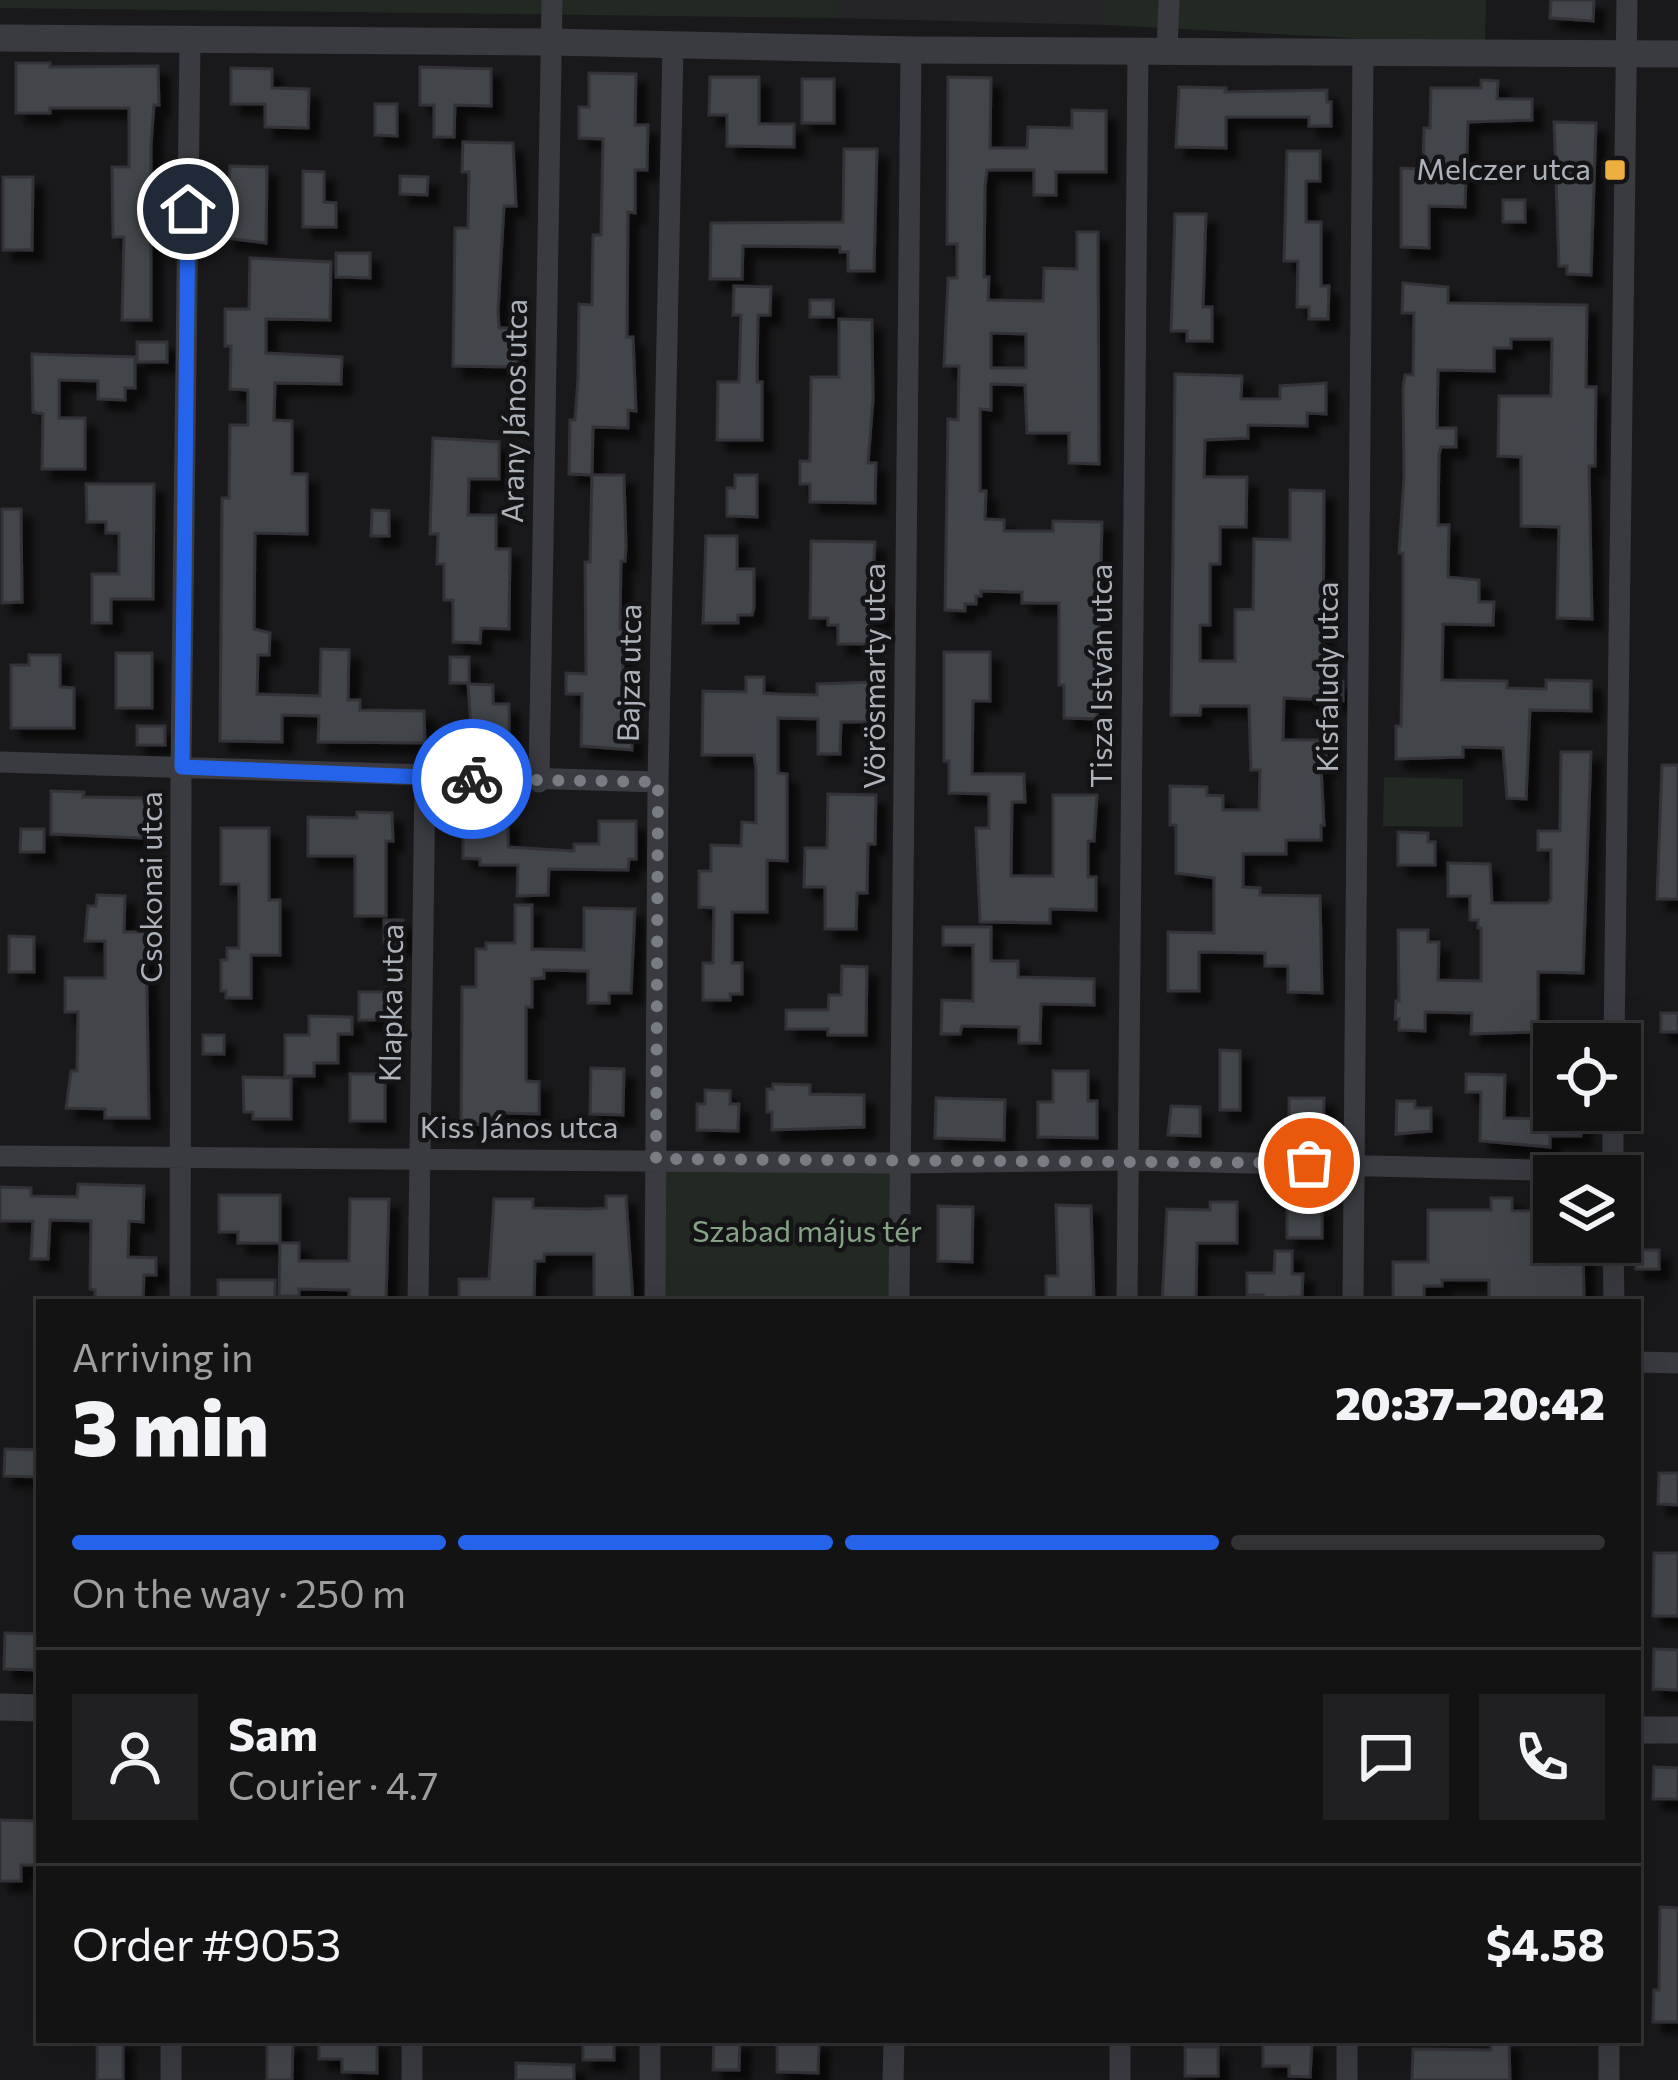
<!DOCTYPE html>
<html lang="en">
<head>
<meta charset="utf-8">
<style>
	body { margin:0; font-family:Commissioner,sans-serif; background:#202022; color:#f1f3f6; height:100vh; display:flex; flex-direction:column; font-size:45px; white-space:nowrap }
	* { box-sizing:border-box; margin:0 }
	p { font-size:39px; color:#9d9ea0 }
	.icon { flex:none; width:66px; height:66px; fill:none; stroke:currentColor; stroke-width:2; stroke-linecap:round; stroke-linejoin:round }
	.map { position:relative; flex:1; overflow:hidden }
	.sheet { position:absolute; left:36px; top:1299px; width:1605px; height:744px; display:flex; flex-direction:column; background:#131314; border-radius:0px; box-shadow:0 12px 48px #0002,0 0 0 3px #323234 }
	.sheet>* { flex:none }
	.controls { position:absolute; left:1533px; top:1023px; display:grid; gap:24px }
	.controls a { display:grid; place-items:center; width:108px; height:108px; border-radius:0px; background:#131314; box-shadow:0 12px 48px #0002,0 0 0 3px #323234; font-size:60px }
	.pin { position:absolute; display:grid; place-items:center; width:102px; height:102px; color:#fff; margin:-51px; border:6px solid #fff; border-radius:50%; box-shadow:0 3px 12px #0007 }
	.courier { position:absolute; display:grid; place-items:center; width:120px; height:120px; margin:-60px; border:9px solid #2563eb; border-radius:50%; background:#fff; color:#222; box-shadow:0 3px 15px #0007 }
	.head em { font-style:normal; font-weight:800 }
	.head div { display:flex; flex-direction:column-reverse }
	.head { display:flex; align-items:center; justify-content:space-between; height:204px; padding:0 36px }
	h1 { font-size:78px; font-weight:800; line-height:90px }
	.bar { display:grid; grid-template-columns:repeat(4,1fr); gap:18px 12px; align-content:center; height:144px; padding:0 36px }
	.bar i { height:15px; border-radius:9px; background:#323234 }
	.bar .active { background:#2563eb }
	.bar p { grid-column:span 4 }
	.line { display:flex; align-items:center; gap:30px; padding:0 36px; border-top:3px solid #323234 }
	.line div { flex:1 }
	.round { display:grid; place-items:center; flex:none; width:126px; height:126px; border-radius:0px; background:#202022 }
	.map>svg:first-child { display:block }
</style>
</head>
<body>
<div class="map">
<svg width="1678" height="2080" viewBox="0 0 1678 2080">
	<defs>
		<filter id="shadow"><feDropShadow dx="10" dy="10" stdDeviation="3" flood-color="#0009"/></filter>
	</defs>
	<rect width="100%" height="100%" fill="#19191b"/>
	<path fill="#252528" d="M835 0H1105V25L835 18Z"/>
	<path fill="#212922" d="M0 0H835V18L0 8Z
		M1105 0H1486L1485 45 1105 25Z
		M1384 777 1463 779V827L1383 826Z
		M655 1159 901 1163 899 1302H655Z"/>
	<path fill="#434448" stroke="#333337" stroke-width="3" fill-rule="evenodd" filter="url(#shadow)" d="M1551 0H1594L1593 21 1550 18Z
		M16 63H50V67L158 66 159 105H154L151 145V320H122L124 237H113L112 167H129V108H50V113H16Z
		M420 67 491 69V106L455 105 454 137H434V105H420Z
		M231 68 272 69V88L309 89 308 128 265 127V104H231Z
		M589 73 636 74 635 125H648L647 170H635V213L628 212 627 337H633L636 411 628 410V428L593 427 592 475H624L626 547 625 561H621L620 629H623V677H627L626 717 628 726H632V750L581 746 582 694H566V673L586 674 585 562H590L592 475 569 474 570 420H575L578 378 579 304 592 305 593 235H601L603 139 579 138V107H589Z
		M710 77H759V124H794V147L727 146V115H709Z
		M948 77 991 78 990 148H1027L1028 127 1072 128V110L1106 111V172H1056V195H1034V170H987L985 186 984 277H989L988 300 1043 301 1044 268 1077 269V232H1098L1099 464 1069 463V433H1027L1025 385 991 384V410L980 409V491H986L985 519 1004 520V531H1053V521L1102 522 1097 719 1064 718V685H1059V603H1022V592L981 591V596H976V604H965V611L945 610 948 419 958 420 959 366H944L948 278H957V244H947ZM991 333 1026 334V368H991Z
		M802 79H834V123H802Z
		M1481 80 1498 81 1497 99H1532V120L1468 122 1465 207 1429 206V248L1401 247V168L1423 169 1424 128H1430L1431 88H1481Z
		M1179 87 1226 88 1225 92 1327 90V102H1331V126H1309V117H1226V148L1176 147Z
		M375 104H397V136L375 135Z
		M1554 122 1596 123 1591 275 1567 274V266H1559Z
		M463 142 513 143 516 206H504L498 311 499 328H518V367L453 366 455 228H468L469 172H462Z
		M844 149H877L874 271H848V252H840V247L743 246 742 279H710L711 223 843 222Z
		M1287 151H1320V181H1306V222H1321V286H1329L1328 319H1309V307H1297L1298 261H1284Z
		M230 166 267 167 266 243 225 238Z
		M303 171 324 172V202L336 203V227H303Z
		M400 176 428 177 427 195 400 194Z
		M3 177H33L32 250H3Z
		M1503 200H1525V222H1503Z
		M1175 214H1206L1203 307H1212V341H1187V331H1171Z
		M336 253H370V278L336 277Z
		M250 258 331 262 330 320 266 319V353L342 357 341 384 275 383 274 420 292 421V474H307V534L255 533 254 629 270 633 269 655H258L257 694 320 696 321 649 349 650 348 700H360V710L424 711 425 743 318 742 319 716 282 715V742L220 741 222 498H229L230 425H248V390L230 389 231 346H225V309H249Z
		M1403 283 1448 287V303L1587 305 1586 387H1596L1595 466H1589L1592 619 1557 618 1559 527 1521 526V457L1498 456 1499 396H1551L1552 339H1511V348H1494V371L1438 370 1437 428H1456V447H1441L1439 455 1438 525H1449L1448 577 1479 580V602H1494L1493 625 1443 624 1442 680 1507 681V688L1546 689V680L1591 681V711L1530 710 1526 799 1507 798 1503 748 1463 747V757L1396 759V726H1401L1403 628V553H1399L1404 477 1403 388 1405 375H1413L1414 313H1402Z
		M734 286 771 287 770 315H758L757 382H762V440H717L718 382H739L741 315H733Z
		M810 300H833V317H810Z
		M839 319 872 320 873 400 868 463H876L875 503 810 502V484H800V461H810L811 377H839Z
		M137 342H167V362H137Z
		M32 354 135 357V388H125V400L98 399V381L59 380V418H85V469H42L43 414 33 412Z
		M1175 374 1242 376 1241 399H1280V386L1326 383V414L1307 413V426L1248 425V438L1205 440 1204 477H1247L1246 527H1220V564H1210V625H1200V661H1235V610L1253 609 1254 539 1290 540V490L1324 491 1323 682 1343 681V701L1284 698 1283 740H1326V766H1321L1324 825H1321V840H1286V854H1243V887L1260 888V895L1320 896 1322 993 1288 992V966H1265V953L1199 952V991H1168V932L1214 933V878L1176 873V825H1170V786L1207 787V795L1223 796V810H1259L1260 770H1251L1249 706H1201L1200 715H1171Z
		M433 438 499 442V479H469L468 515H496V549H510L509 629 481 628 480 643 453 642V600H444V564H437L438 534H430Z
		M735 475H757V517L727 516V488H735Z
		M86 484H154L153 599H111V623H92V574H119V533H106V522H87Z
		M2 509H21L22 602 2 603Z
		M372 510 389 511V536H371Z
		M706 536H737V569H754V608L752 615H738V623H703Z
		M811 541 875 542 872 598 881 599V620H871V644H838V625H828V618H810Z
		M944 652H990V701H973L972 774H1024L1025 802H1012L1011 876H1053V795H1097L1094 841H1088V877H1096V910L1050 909V923L980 922 976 828H989V794L949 793V761H944Z
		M116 653H152V708H116Z
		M29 655H60V687L74 688V728H11V665H29Z
		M450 657H469V683H450Z
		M746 677H764V693L780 694 817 695V684L873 682 872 722H841L840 754H818V719L778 718V773L787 774V861L767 860V912H732V963H742V994H730V1000H703V963H713L714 908 699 907V871H711V845L741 846 742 822 756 823V768L754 755H702L703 691 746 692Z
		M468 684 493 685V704H509V744L472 743Z
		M137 726H165V745H137Z
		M1561 752H1591L1583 973 1538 972V1032L1471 1034 1472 1013 1425 1012V1031L1399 1030V1019H1395L1396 1001H1399L1398 930H1428V942H1439L1438 980 1481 981V928H1478V920H1470V896H1448V863L1490 864 1492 903H1548L1551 899V850H1538V831H1560Z
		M1662 765H1678V899H1657Z
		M51 791 84 792 83 797 147 798V833H141V838L51 834Z
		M828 794 876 795 875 844H868L867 893H857L856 929H825V887H804L805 848H827Z
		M357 812 392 813 393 841H386V916H355V856H308V817L357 818Z
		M463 818 508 819V847L574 851V844H599V821H636V859H629L628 870 549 869 548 895 517 896 518 865H480V859L463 858Z
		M221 828H269V900H280V955H251V998H226V991H221V960H227V948H239V884H221Z
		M21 829H44V852H20Z
		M1398 832 1428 833V842H1435V865H1398Z
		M97 895 125 896 124 932H146L149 1118H105V1109L66 1108 71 1071H77L78 1012H65V978H105V941H85L88 906H96Z
		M515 905H532V949L584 950V908L635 909 631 993H609V1003H588V971L544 970V978L532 979V1007H526V1081L539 1082V1114L501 1113V1125L461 1124 462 987H476V949H486V943H515Z
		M384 920H403V944H384Z
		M943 927H991V961H1018V977L1094 979V1005L1041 1004 1040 1043H1019V1027L962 1026 960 1034H941L942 1000 973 1001V945H943Z
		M9 936 34 937V972H9Z
		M842 966 867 967 866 1035H828V1029H786V1010H828L829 995H841Z
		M359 992H389V1020H359Z
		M1661 1013H1678V1032H1661Z
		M309 1016 352 1017V1034H338V1063H314V1076H285V1035H309Z
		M203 1035H224V1054H203Z
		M1220 1050 1240 1051V1110H1220Z
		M591 1068 624 1069 623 1115 590 1114Z
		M1053 1071H1088V1101H1097V1138L1038 1137V1102H1053Z
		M350 1074H385V1121H350Z
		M1466 1074 1505 1075 1504 1118 1546 1119V1110H1581V1136H1550V1147L1480 1141 1481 1092H1466Z
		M243 1077 291 1078V1119H253V1112H244Z
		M773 1084 810 1085V1094L864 1095V1127L772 1130V1112H767V1089H773Z
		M705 1090 730 1091V1104H739L738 1131 697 1130V1104H705Z
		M936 1098 1005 1100 1004 1140 935 1138Z
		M1289 1098H1324L1323 1139 1289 1138Z
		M1397 1101H1415V1108H1431V1131L1396 1134Z
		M1171 1106 1200 1107V1136L1168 1135Z
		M78 1184 144 1186 143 1222 129 1221 128 1257 156 1258V1275H144L143 1302H95V1290L90 1289 91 1221 50 1220 48 1259H31L33 1221H0V1187L31 1188V1196L77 1197Z
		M219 1195H280V1243H238V1232H219Z
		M606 1196H626L633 1302H594V1254H544V1261H535L534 1298 459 1302V1279H489L494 1199H533V1208L590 1209 606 1208Z
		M1491 1198H1512V1211H1554V1242H1583L1584 1302H1489V1280H1442V1286H1424V1302H1393V1262H1428V1210H1491Z
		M350 1199H389L386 1299 349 1297V1290L299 1289V1296H279L280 1243H299V1261H349Z
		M1210 1202H1237V1243H1197L1196 1302H1162L1167 1209 1210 1210Z
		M1056 1205 1091 1206 1094 1302 1046 1301V1276H1058Z
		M1287 1205H1322V1238H1287Z
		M938 1206 973 1207 972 1262 938 1261Z
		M1636 1250H1659V1269H1636Z
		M1275 1251H1292V1274H1303L1302 1297H1290L1289 1302H1262L1263 1295H1247V1273H1274Z
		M218 1280H275V1302H218Z
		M5 1449 39 1450V1477L4 1476Z
		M1659 1473H1678V1505L1658 1504Z
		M1654 1553H1678V1616H1653Z
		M5 1633 39 1634 38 1670 4 1669Z
		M1654 1649 1678 1650V1690L1653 1689Z
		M1654 1767 1678 1768V1799H1653Z
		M0 1820 39 1821V1865H21V1881H0Z
		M1660 1907 1678 1908V2022H1653L1654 1990H1659Z
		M97 2040H123V2080H97Z
		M319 2040H377V2073L342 2072V2059H319Z
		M583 2040H614V2060H583Z
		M714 2040H740L739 2070H713Z
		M777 2040H819L818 2073 777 2072Z
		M1491 2040 1509 2041 1510 2080H1412L1413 2049 1491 2050Z
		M1263 2041 1312 2042 1310 2077 1289 2076V2066H1263Z
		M267 2042H293L292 2080H267Z
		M1185 2047H1218V2076H1185Z
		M516 2063 574 2065V2080H516Z"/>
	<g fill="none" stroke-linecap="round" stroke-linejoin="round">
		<path stroke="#3a3b40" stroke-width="21" d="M1167 50 1169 0
			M0 762 658 782
			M539 782 552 0
			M1614 1044 1627 0
			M0 1156 901 1163 1128 1160 1613 1172
			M1613 1176V1110
			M1613 1242 1614 1302
			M180 1302 181 767 190 41
			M418 1302 425 777
			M655 1302 658 782 673 46
			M899 1302 911 50
			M1127 1302 1138 50
			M1353 1302 1363 52
			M1638 1362 1678 1363
			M171 2080V2040
			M412 2080V2040
			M650 2080V2040
			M893 2080 894 2040
			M1120 2080V2040
			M1347 2080V2040
			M1609 2080V2040"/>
		<path stroke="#3a3b40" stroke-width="27" d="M0 38 552 42 911 50 1678 54
			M0 1707 39 1708
			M1638 1730H1678"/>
	</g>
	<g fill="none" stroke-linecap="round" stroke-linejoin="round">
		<path stroke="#797c82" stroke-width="12" stroke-dasharray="0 21.6" d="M472 779 658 782 656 1159 1309 1163"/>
		<path stroke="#2563eb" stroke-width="15" d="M188 209 182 767 472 779"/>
	</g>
	<rect fill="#edaf3f" stroke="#141416" stroke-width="4.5" x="1603" y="158" width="24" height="24" rx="6"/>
	<g text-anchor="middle" stroke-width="9" stroke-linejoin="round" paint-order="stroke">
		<g font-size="30" fill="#acb1ba" stroke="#141416" text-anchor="end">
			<text x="1591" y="180">Melczer utca</text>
		</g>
		<g font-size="30" fill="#acb1ba" stroke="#141416">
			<text transform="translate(515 411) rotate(-89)" y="10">Arany János utca</text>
			<text transform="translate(630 673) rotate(-89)" y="10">Bajza utca</text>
			<text transform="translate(875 676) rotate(-90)" y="10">Vörösmarty utca</text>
			<text transform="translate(1102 676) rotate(-90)" y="10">Tisza István utca</text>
			<text transform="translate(1328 677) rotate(-90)" y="10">Kisfaludy utca</text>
			<text transform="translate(152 887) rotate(-90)" y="10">Csokonai utca</text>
			<text transform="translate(392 1003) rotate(-89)" y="10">Klapka utca</text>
			<text x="519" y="1138">Kiss János utca</text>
		</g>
		<g font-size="30" fill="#84a485" stroke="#141416">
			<text x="807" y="1242">Szabad május tér</text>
		</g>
	</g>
</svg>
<div class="controls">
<a><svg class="icon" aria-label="locate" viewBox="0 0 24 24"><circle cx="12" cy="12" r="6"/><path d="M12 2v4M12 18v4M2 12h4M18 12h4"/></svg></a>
<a><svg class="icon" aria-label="layers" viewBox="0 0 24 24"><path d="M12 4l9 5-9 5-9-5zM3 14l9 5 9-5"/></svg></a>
</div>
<div class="pin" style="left:1309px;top:1163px;background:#ea580c"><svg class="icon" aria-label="bag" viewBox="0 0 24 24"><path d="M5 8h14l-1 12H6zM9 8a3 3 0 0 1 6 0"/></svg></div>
<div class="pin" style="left:188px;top:209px;background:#1f2937"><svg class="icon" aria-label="home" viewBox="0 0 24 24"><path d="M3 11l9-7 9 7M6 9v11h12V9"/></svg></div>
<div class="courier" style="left:472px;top:779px"><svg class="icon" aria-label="bike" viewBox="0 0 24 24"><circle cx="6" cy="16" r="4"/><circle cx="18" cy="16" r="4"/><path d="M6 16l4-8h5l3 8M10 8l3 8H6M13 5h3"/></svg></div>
<section class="sheet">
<div class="head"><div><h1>3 min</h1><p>Arriving in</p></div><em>20:37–20:42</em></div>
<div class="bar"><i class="active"></i><i class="active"></i><i class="active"></i><i></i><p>On the way · 250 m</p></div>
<div class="line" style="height:216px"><a class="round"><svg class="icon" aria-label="person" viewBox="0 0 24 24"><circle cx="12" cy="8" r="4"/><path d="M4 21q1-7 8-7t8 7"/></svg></a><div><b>Sam</b><p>Courier · 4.7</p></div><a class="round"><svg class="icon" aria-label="chat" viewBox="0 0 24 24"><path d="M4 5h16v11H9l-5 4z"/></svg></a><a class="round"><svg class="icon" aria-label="phone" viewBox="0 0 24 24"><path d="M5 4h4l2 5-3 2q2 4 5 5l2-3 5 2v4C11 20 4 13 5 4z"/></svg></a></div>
<div class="line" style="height:156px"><div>Order #9053</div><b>$4.58</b></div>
</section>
</div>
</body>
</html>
